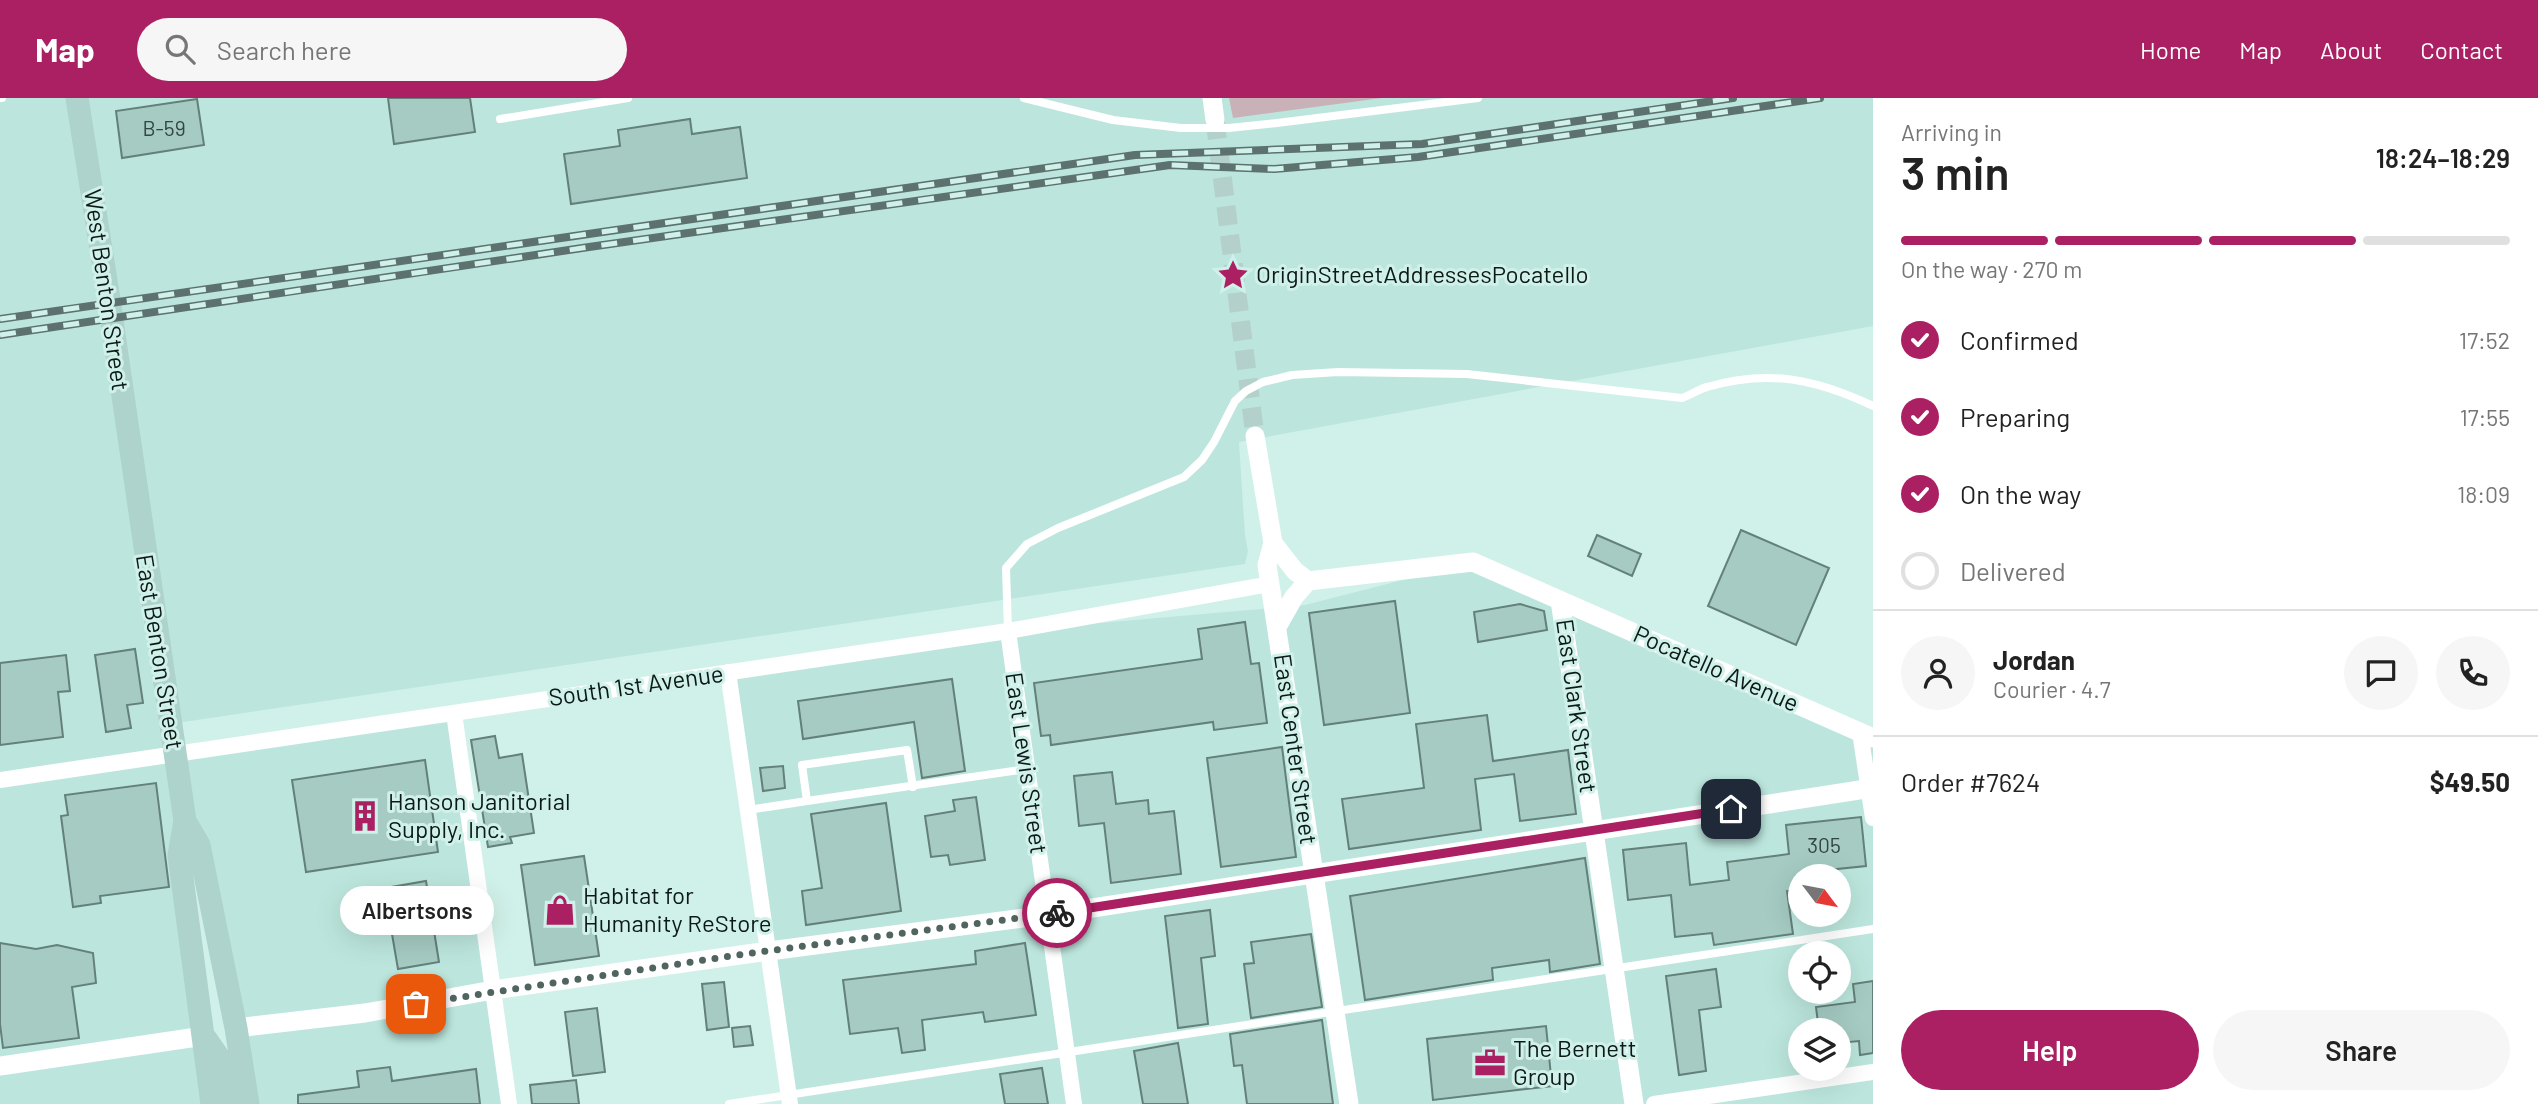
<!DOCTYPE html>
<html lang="en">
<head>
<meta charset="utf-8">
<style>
	body { margin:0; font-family:Barlow,sans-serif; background:#f6f6f6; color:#222; height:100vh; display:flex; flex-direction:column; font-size:26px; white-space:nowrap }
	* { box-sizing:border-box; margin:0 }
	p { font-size:23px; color:#767676 }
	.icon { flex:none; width:38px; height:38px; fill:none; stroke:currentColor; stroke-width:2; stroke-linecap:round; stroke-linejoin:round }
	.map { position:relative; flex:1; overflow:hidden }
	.sheet { display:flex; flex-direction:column; background:#fff; width:665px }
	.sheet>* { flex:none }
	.needle { width:46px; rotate:122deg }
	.tools { position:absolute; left:1788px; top:766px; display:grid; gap:14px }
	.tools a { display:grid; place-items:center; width:63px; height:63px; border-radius:50%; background:#fff; box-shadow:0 7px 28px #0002; font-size:35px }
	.pin { position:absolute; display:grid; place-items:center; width:60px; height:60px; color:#fff; margin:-30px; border-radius:14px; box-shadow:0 4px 10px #0006 }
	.courier { position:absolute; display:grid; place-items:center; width:70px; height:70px; margin:-35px; border:5px solid #aa2062; border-radius:50%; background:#fff; color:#222; box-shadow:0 2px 9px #0007 }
	.bubble { position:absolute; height:49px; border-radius:24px; background:#fff; box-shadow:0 7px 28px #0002; font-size:23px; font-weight:600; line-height:49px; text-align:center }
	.headline em { font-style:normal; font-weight:600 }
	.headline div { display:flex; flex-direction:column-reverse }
	.headline { display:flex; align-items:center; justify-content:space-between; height:119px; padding:0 28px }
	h1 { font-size:46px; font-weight:600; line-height:52px }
	.bar { display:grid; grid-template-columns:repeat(4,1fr); gap:10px 7px; align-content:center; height:84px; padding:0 28px }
	.bar i { height:9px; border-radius:5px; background:#e0e0e0 }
	.bar .on { background:#aa2062 }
	.bar p { grid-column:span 4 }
	.line { display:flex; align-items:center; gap:18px; padding:0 28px; border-top:2px solid #e0e0e0 }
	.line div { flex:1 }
	.round { display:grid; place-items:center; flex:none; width:74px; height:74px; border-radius:37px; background:#f6f6f6 }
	ol { padding:0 28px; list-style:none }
	li { display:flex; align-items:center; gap:21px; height:77px }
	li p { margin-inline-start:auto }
	li .icon { padding:7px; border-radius:50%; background:#aa2062; color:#fff; stroke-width:4 }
	li:last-child { color:#767676 }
	li i { width:38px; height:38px; border:4px solid #e0e0e0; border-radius:50% }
	.cta { display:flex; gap:14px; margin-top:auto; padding:14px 28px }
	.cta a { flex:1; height:80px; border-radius:42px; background:#aa2062; color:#fff; font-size:28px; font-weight:600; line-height:80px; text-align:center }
	.cta a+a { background:#f6f6f6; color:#222 }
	header { display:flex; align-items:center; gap:42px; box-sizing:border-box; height:98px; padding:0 35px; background:#aa2062; color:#fff }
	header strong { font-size:33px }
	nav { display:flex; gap:38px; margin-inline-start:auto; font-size:24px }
	.search { width:490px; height:63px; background:#f6f6f6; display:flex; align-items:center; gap:18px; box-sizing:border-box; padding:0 24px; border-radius:38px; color:#767676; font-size:26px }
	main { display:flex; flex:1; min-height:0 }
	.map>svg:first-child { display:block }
</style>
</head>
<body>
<header>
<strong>Map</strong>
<div class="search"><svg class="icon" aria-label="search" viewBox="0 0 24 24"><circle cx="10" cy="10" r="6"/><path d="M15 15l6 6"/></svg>Search here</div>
<nav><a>Home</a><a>Map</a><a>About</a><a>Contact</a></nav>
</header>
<main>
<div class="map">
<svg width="1873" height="1006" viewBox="0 0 1873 1006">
	<rect width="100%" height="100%" fill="#d0f1e9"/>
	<path fill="#bce6dd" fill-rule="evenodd" d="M0 0H1873V228L1239 344 1245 437 1248 453 1245 466 170 626 174 655 454 615 509 1006H247L185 724 212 1006H0Z
		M1473 464 1873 640V1006H792L728 574 1008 533 1305 507ZM1801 779H1839V817H1801ZM1801 856H1839V894H1801ZM1801 933H1839V971H1801Z"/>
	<path fill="#c8b2b8" d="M1229 0H1382L1233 20Z"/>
	<path fill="#a5cbc2" stroke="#63807a" stroke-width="2" d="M388 0H470L475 34 394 46Z
		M197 1 204 47 122 60 116 13Z
		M690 21 692 36 740 29 747 80 571 106 564 56 620 48 618 32Z
		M1741 432 1829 470 1796 547 1708 508Z
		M1597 437 1641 456 1632 478 1588 458Z
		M1395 503 1410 615 1324 627 1309 515Z
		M1520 506 1544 513 1547 532 1478 544 1474 514Z
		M1245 524 1251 566 1259 565 1267 625 1214 632 1213 624 1051 647 1050 637 1041 638 1034 585 1202 561 1198 531Z
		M135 551 143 605 127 607 131 630 106 634 95 557Z
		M66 557 70 593 58 594 63 639 0 647V565Z
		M952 581 965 673 922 680 914 624 803 641 798 603Z
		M1487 617 1493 663 1568 652 1576 716 1520 723 1514 676 1475 681 1481 732 1349 751 1342 701 1424 690 1416 626Z
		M495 638 499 660 522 656 534 735 510 739 512 745 488 749 471 642Z
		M1282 649 1296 759 1221 769 1207 660Z
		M425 662 438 754 306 774 292 682Z
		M783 668 785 690 763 693 760 670Z
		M1112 674 1116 706 1148 702 1149 716 1174 713 1181 776 1111 785 1104 725 1079 728 1074 678Z
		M156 685 169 789 100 798 101 805 73 809 61 718 68 717 65 697Z
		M976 699 985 762 950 767 948 757 931 759 925 718 955 713 953 702Z
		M886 705 901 813 806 827 802 793 822 790 811 716Z
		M1861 719 1866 768 1818 773V779H1801V791L1787 793 1793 836 1714 847 1712 835 1675 839 1671 797 1628 802 1623 752 1686 745 1690 787 1729 782 1727 764 1789 756 1786 727Z
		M584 758 599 858 535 867 521 767Z
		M1585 760 1600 866 1550 874 1549 862 1492 870 1493 882 1365 902 1350 798Z
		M426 783 439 864 398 871 392 836 375 831 386 790Z
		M1210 812 1215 858 1201 860 1208 926 1178 930 1165 818Z
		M1311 836 1322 909 1251 920 1244 866 1254 865 1251 844Z
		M0 845 36 851 57 847 93 855 96 885 72 889 79 940 3 950 0 926Z
		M1025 845 1036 917 985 924 983 914 922 922 925 952 902 955 898 930 850 936 843 882 976 866 975 853Z
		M1716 871 1721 909 1699 912 1706 973 1679 977 1666 878Z
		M1873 883V955L1860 957 1859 943 1839 945V933H1819L1816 909 1855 904 1853 886Z
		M724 884 729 929 707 932 702 886Z
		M597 910 605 974 573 978 565 914Z
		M1322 922 1333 1006H1247L1242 967 1234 968 1230 936Z
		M750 928 753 947 734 949 732 930Z
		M1546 928 1552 988 1433 1002 1427 941Z
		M1178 945 1188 1006H1143L1134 953Z
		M390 969 392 983 476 971 480 1006H298V997L359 989 357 973Z
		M1042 970 1048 1006H1005L1000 976Z
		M576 982 579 1006H532L530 987Z"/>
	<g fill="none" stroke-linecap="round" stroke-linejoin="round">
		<path stroke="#b3d1ca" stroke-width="19" stroke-dasharray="19 10" stroke-linecap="butt" d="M1215 22 1255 338"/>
		<path stroke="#fff" stroke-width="8" d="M0 0H2
			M1024 0 1113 22 1181 30H1229L1277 25 1478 0
			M500 21 628 0
			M1008 533 1006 470 1027 446 1058 430 1184 379 1202 362 1214 344 1235 303 1246 293 1263 284 1292 277 1338 274 1467 276 1682 300C1691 297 1699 291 1707 289 1769 271 1816 281 1873 308
			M913 689 907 652 802 667 807 703 1027 671
			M748 712 807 703
			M729 1006 1873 831"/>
		<path stroke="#fff" stroke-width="16" d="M1008 533 1074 1006
			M728 574 790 1006
			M454 615 509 1006
			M1860 634 1873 720
			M0 682 1008 533 1270 486
			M1654 1006 1873 974"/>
		<path stroke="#fff" stroke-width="19" d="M1212 0 1215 22
			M1255 338 1273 445 1267 467 1349 1006
			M1273 445 1295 473 1308 483 1473 464 1873 640
			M1560 502 1634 1006
			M1277 529 1294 499 1308 483
			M236 930 365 915 493 892 769 853 1047 817 1873 690
			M0 968 204 938"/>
		<path stroke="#aed2cc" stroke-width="23" d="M77 0 108 195 185 723 179 757 212 1006
			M185 723 199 747 236 930 248 1006
			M206 941 224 967 229 998 235 1006"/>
		<defs>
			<path id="rail" d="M0 221 1135 57 1422 46 1733 0
				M0 237 589 149 1170 67 1274 71 1418 59 1820 0"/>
		</defs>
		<use href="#rail" stroke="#5d726e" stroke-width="8"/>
		<use href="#rail" stroke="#d0f1e9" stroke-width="5" stroke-dasharray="16" stroke-linecap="butt"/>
	</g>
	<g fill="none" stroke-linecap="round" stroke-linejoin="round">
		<path stroke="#516560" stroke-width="7" stroke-dasharray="0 12.6" d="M416 906 744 856 1057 815"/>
		<path stroke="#aa2062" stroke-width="9" d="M1057 815 1731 711"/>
	</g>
	<defs>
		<symbol id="sight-bare" viewBox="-9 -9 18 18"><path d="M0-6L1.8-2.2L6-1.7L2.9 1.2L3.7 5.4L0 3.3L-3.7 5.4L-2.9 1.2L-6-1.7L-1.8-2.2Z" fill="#aa2062" stroke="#d0f1e9" stroke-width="2.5" paint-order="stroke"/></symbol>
		<symbol id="building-bare" viewBox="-9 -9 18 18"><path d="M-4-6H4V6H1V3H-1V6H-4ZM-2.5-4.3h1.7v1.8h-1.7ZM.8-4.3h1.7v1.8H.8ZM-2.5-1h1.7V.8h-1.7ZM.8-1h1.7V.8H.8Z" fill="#aa2062" stroke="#d0f1e9" stroke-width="2.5" paint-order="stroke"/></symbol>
		<symbol id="shop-bare" viewBox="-9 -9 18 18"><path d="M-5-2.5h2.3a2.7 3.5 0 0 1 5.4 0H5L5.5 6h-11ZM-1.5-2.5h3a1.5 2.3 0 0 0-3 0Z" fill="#aa2062" stroke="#d0f1e9" stroke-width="2.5" paint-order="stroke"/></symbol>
		<symbol id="office-bare" viewBox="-9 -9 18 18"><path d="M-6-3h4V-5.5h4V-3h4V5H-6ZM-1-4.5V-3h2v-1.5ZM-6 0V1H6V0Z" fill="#aa2062" stroke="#d0f1e9" stroke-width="2.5" paint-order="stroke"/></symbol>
	</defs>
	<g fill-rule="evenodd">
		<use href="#sight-bare" x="1211" y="155" width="44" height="44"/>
		<use href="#building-bare" x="343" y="696" width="44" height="44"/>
		<use href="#shop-bare" x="538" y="790" width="44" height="44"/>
		<use href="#office-bare" x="1468" y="943" width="44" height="44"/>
	</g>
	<g text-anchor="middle" stroke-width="6" stroke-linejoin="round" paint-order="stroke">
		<g font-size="21" fill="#334642">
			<text x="164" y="38">B-59</text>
			<text x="1824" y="755">305</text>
		</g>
		<g font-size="24" fill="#0d1917" stroke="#d0f1e9" text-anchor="start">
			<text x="1256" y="185">OriginStreetAddressesPocatello</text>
			<text x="388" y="712">Hanson Janitorial<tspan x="388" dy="28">Supply, Inc.</tspan></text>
			<text x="583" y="806">Habitat for<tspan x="583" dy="28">Humanity ReStore</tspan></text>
			<text x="1513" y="959">The Bernett<tspan x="1513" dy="28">Group</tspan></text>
		</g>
		<g font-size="24" fill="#0d1917" stroke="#d0f1e9">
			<text transform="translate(106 192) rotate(82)" y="8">West Benton Street</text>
			<text transform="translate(159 554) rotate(81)" y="8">East Benton Street</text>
			<text transform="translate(1716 571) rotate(24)" y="8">Pocatello Avenue</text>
			<text transform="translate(636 588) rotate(-8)" y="8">South 1st Avenue</text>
			<text transform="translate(1576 608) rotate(82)" y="8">East Clark Street</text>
			<text transform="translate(1295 651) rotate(82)" y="8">East Center Street</text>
			<text transform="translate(1026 665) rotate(82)" y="8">East Lewis Street</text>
		</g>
	</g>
</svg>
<div class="tools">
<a><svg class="needle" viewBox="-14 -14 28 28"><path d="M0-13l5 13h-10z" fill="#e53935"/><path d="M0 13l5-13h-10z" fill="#767676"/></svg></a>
<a><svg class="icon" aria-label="locate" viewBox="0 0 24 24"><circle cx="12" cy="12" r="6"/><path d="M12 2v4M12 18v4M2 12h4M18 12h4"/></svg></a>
<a><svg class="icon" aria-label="layers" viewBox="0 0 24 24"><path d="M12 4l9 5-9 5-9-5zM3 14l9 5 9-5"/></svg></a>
</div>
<div class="pin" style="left:416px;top:906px;background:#ea580c"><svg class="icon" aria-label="bag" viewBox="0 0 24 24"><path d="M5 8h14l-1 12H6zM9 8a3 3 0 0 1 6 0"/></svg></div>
<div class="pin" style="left:1731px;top:711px;background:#1f2937"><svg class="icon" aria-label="home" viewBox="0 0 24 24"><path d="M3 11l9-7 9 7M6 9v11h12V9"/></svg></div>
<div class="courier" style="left:1057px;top:815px"><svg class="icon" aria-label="bike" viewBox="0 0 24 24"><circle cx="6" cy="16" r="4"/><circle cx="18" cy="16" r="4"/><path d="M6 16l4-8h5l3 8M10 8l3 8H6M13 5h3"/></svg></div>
<div class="bubble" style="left:340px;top:788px;width:154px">Albertsons</div>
</div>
<section class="sheet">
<div class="headline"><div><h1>3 min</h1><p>Arriving in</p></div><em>18:24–18:29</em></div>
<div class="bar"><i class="on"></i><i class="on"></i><i class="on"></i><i></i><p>On the way · 270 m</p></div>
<ol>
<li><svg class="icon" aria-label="check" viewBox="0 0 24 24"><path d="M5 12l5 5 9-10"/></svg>Confirmed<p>17:52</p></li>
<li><svg class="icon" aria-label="check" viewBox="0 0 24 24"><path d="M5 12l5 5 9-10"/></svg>Preparing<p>17:55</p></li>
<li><svg class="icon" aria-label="check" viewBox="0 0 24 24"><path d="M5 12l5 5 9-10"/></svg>On the way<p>18:09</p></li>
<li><i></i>Delivered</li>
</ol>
<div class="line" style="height:126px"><a class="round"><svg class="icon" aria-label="person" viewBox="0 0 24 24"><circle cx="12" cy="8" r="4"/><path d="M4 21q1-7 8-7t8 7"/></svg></a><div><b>Jordan</b><p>Courier · 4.7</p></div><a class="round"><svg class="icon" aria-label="chat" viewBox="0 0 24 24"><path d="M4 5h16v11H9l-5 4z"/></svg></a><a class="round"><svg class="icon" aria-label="phone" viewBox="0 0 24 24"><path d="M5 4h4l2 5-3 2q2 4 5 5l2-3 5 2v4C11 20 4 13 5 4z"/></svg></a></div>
<div class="line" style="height:91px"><div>Order #7624</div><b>$49.50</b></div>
<div class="cta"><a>Help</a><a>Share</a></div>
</section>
</main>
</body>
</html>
